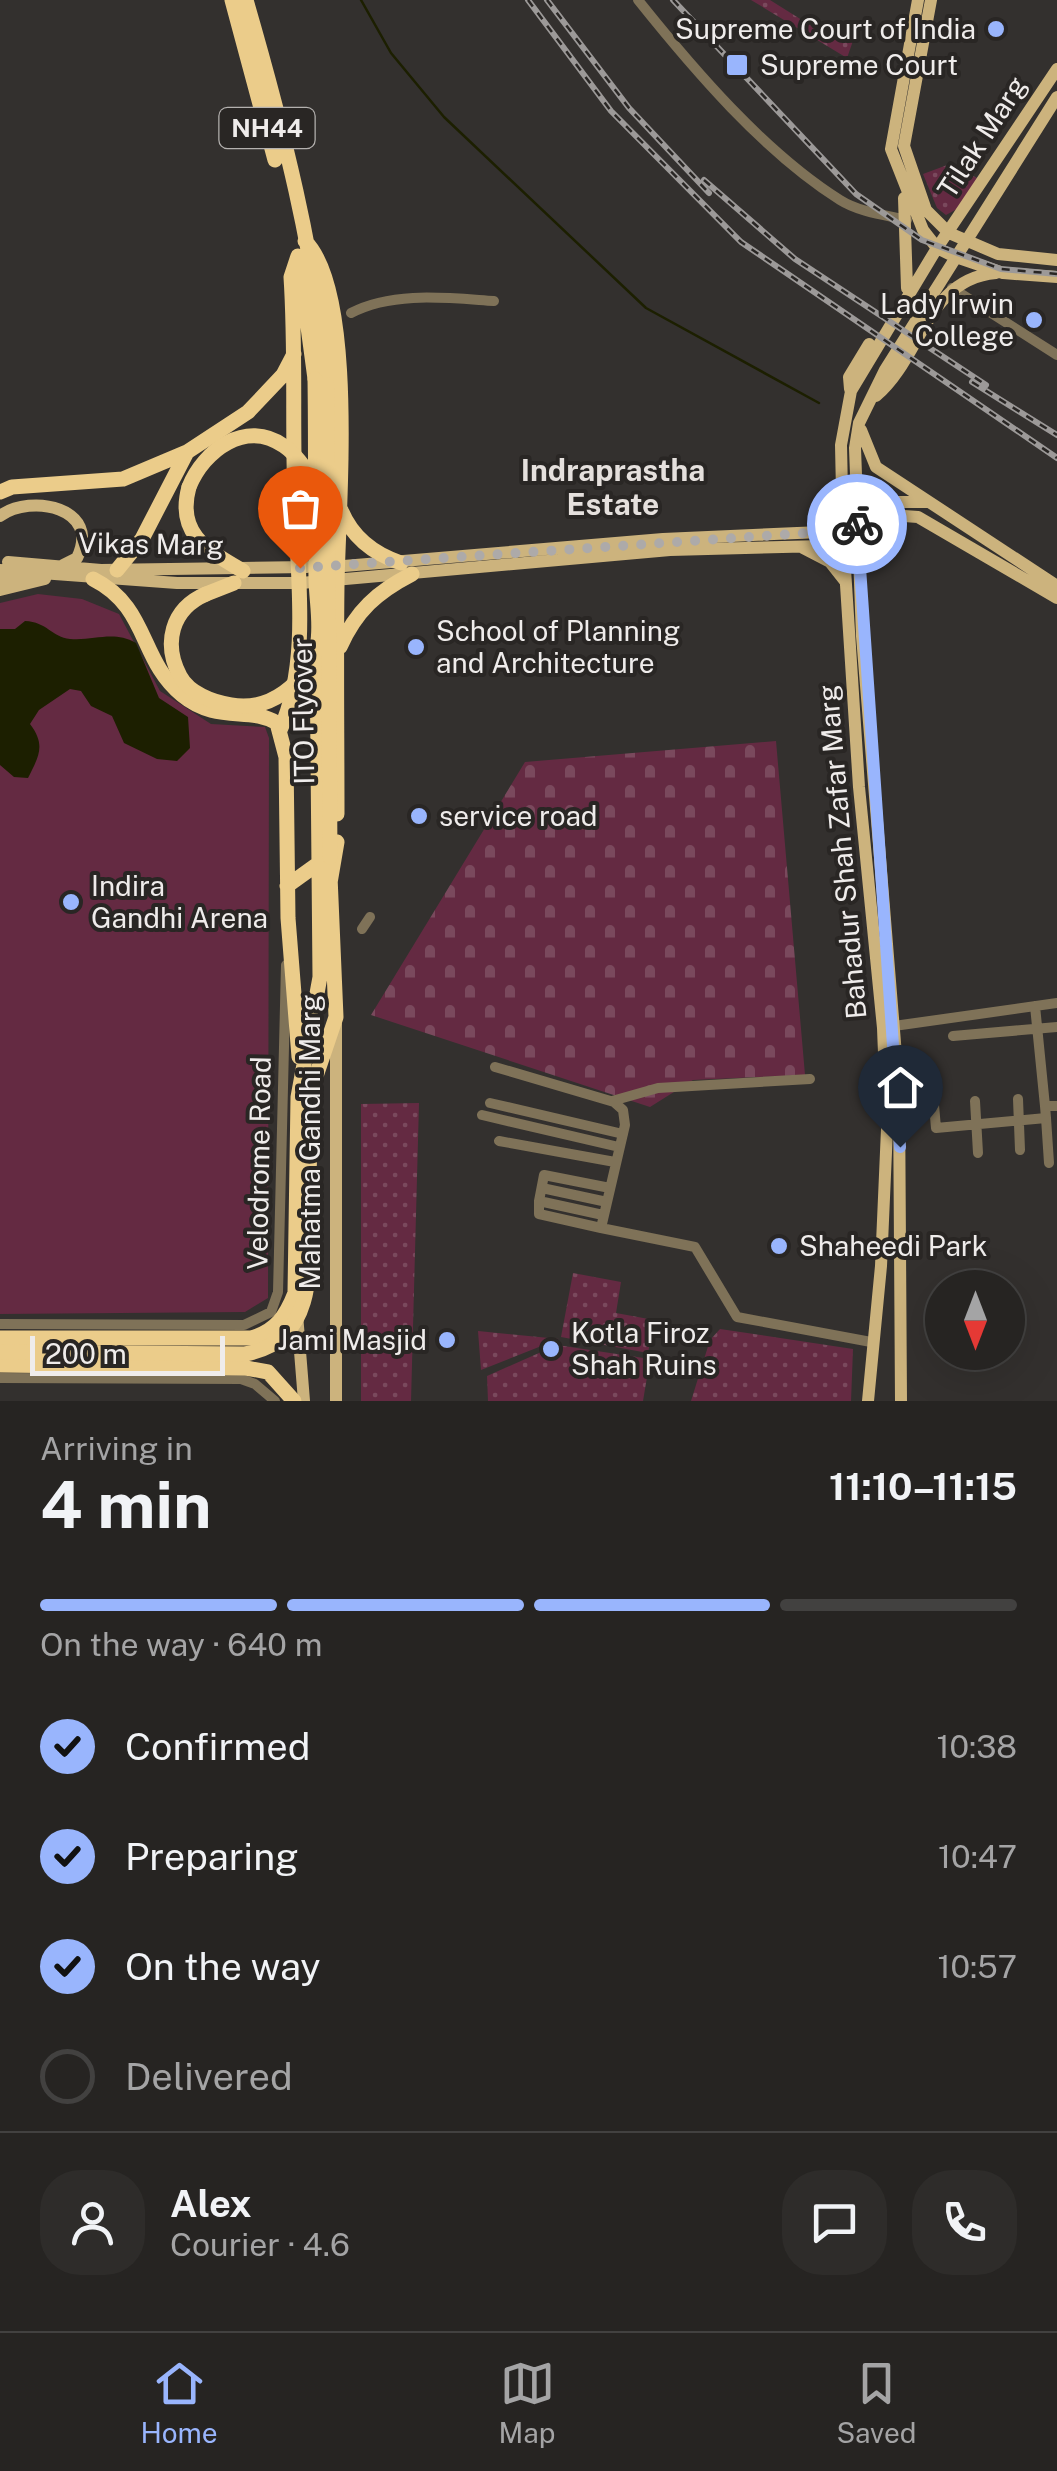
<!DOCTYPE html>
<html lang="en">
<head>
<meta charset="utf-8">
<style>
	body { margin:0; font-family:"Public Sans",sans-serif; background:#2e2c2a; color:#f1f3f6; height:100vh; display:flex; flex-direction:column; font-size:38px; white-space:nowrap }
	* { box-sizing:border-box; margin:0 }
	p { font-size:32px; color:#a4a4a5 }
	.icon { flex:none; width:55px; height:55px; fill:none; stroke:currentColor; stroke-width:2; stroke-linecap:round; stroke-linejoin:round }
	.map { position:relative; height:1401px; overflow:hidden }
	.sheet { display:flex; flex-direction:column; background:#262422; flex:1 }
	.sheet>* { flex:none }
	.needle { width:65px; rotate:180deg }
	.tools { position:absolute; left:925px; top:1270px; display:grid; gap:20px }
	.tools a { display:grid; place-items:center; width:100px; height:100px; border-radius:50%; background:#262422; box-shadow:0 10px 40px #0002,0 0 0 2px #424140; font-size:50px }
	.scale { position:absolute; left:30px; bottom:25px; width:195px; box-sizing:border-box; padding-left:10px; border:5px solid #efeceb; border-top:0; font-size:28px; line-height:35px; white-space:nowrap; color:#efeceb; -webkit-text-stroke:8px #292624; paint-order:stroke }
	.pin { position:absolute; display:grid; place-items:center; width:85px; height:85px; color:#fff; margin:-102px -42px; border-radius:50% 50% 50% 0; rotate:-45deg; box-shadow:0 0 10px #0007 }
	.pin .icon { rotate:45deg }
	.courier { position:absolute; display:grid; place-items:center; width:100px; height:100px; margin:-50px; border:8px solid #99b5fd; border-radius:50%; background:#fff; color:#222; box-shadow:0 2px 12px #0007 }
	.overview em { font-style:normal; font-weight:700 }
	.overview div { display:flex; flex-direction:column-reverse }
	.overview { display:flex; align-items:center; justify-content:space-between; height:170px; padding:0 40px }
	h1 { font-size:65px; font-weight:700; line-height:75px }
	.bar { display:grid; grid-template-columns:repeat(4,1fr); gap:15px 10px; align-content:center; height:120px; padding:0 40px }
	.bar i { height:12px; border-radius:8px; background:#424140 }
	.bar .active { background:#99b5fd }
	.bar p { grid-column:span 4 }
	.line { display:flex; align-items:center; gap:25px; padding:0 40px; border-top:2px solid #424140 }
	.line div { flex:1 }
	.round { display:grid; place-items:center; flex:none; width:105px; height:105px; border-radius:40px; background:#2e2c2a }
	ol { padding:0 40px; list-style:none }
	li { display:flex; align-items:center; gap:30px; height:110px }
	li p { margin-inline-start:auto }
	li .icon { padding:10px; border-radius:50%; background:#99b5fd; color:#111; stroke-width:4 }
	li:last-child { color:#a4a4a5 }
	li i { width:55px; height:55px; border:5px solid #424140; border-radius:50% }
	.tab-bar { display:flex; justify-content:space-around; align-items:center; height:140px; border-top:2px solid #424140; background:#262422; font-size:28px; color:#a4a4a5 }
	.tab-bar a { display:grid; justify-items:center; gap:5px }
	.tab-bar .active { color:#99b5fd }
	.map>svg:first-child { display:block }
</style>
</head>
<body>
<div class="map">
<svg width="1057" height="1401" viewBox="0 0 1057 1401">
	<defs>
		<pattern id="green-dots" width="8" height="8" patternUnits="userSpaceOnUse" patternTransform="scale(2.5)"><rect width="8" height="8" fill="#642a42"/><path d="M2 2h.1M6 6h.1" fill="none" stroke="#7a495d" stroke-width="1.8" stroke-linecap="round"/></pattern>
		<pattern id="cemetery-stones" width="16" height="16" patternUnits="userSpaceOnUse" patternTransform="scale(2.5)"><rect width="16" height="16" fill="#642a42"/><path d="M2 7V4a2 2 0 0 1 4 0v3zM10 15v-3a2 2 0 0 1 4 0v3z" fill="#7a495d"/></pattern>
	</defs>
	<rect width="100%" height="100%" fill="#33302e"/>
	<path fill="url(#green-dots)" d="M751 0H770L813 27 855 35 847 58Z
		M950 164 979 179 957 209 946 215 937 208 923 174Z
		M419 1103 411 1401H361V1104Z
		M573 1273 621 1282 616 1313 654 1320 648 1353 561 1337Z
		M720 1329 853 1349 851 1401H691L710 1340Z
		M478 1331 559 1339 481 1370Z
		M557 1345 650 1359 643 1401H488L487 1376Z"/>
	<path fill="url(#cemetery-stones)" d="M776 741 805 1075 693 1080 650 1107 371 1015 525 762Z"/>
	<path fill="#642a42" d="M38 594 82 599 119 614 160 691 211 724 265 727 269 738 268 1298 245 1312 0 1314V603Z"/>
	<path fill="#1c1f00" d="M25 621C47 622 52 637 70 639 95 641 113 630 136 643L159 698 188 717 190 748 177 761 157 759 124 743 112 716 91 706 81 691 70 689 39 710 30 724C46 745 39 756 28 778L14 777 0 765V629H15Z"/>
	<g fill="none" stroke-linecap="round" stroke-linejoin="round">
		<path stroke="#1c1f00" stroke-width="2.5" d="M361 0 391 53 444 117 646 308 819 403"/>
		<path stroke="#7f7258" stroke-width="10" d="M638 0C694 70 764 152 840 200 859 212 885 215 907 220
			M952 288 1057 355
			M351 313C393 291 448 298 494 301
			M362 929 370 917
			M1035 1006 1045 1106
			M894 1026 1057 1003
			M953 1036 1057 1027
			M495 1067 614 1102 623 1110 625 1125 601 1228 695 1247 737 1317 871 1342
			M1018 1099 1020 1150
			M612 1101 658 1088 810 1079
			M975 1101 978 1153
			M490 1103 623 1134
			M934 1105 936 1128 1046 1118 1045 1106H1057
			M482 1115 619 1147
			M1046 1118 1049 1163
			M499 1141 615 1162
			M542 1188 607 1202
			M539 1201V1214L601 1228
			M603 1215 539 1201 544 1175 610 1188
			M0 1324 244 1325 271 1312 278 1292 286 965
			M0 1378 241 1379 255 1384 275 1401"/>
		<path stroke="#ccb37d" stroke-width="12" d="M918 0 891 149 923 230 937 248 953 256 1003 273 1057 277
			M931 0 904 146 926 210 949 233 998 254 1057 260
			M904 198 907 288
			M850 389 849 377 869 344
			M876 396C922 357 926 279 996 273
			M861 430 876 467 1057 586
			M0 516C31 493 102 508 77 558L63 565
			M803 548 830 562 845 581
			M8 562 101 570 307 567
			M332 567 663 539 821 532 895 502H927
			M0 570 177 583H301L670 550 823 546 890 515 918 517 1057 598
			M0 578H24
			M0 590 45 579
			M297 1314 304 1401
			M336 1401V1024
			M868 1401 881 1266 887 1129 883 1028 859 787 843 538 841 445 851 391 937 248 1057 69
			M901 1401 899 1092 862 636 855 448 859 423 885 370 1057 97"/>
		<path stroke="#ebcc8a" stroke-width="15" d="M232 0 275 160
			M246 0C282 124 316 256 327 385
			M305 241C357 293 338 509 337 585 336 661 337 738 337 814
			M299 260 315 379
			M189 487C176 534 207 550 243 571
			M0 492 12 487 123 479 187 452
			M341 510C352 537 374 554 401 563
			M117 570 142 539 187 452 248 412 283 375 294 354
			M93 579C149 607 139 660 182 695 217 724 250 706 277 723L286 757 288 918 299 1057
			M206 594 234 583
			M340 647C356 611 377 592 412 574
			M280 730C311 663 297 572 295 501 292 426 296 352 291 277L298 256
			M330 883 337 842
			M287 886 319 863
			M308 1188 314 1082 336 1017 330 876
			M0 1338H251C276 1331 286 1316 295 1293L298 1097 320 977 317 647
			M0 1365 246 1368 268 1372 294 1401"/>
		<defs>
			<path id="rail" d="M528 0 611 111 741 242 1057 458
				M547 0 629 108 709 193
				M673 0 856 194 922 240 1001 269 1057 274
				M704 180 795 259 986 385
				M972 382 1057 435"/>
		</defs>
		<use href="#rail" stroke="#9c9998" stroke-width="6"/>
		<use href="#rail" stroke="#292624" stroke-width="2.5" stroke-dasharray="8" stroke-linecap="butt"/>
		<path stroke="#ebcc8a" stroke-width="15" d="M327 385 330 857
			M189 487C204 450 246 419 284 446 297 455 306 470 315 483
			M206 594C171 609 163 644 180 676 189 693 212 702 231 705 270 712 305 684 317 646 322 627 316 598 316 578 315 512 316 445 315 379
			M0 1352 245 1354C325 1340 308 1249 308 1188"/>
	</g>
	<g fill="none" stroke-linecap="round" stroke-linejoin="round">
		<path stroke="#adaaa9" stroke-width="10" stroke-dasharray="0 18" d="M300 568 821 532 856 515 857 524"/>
		<path stroke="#99b5fd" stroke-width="12" d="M857 524 900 1147"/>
	</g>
	<g fill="#99b5fd" stroke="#292624" stroke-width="4">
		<circle cx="996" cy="29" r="10"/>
		<rect x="725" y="53" width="24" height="24" rx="5"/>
		<circle cx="1034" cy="320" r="10"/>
		<circle cx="416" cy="647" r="10"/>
		<circle cx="419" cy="816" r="10"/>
		<circle cx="71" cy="902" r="10"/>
		<circle cx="779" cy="1246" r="10"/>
		<circle cx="447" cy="1340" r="10"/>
		<circle cx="551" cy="1349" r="10"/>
	</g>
	<g text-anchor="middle" stroke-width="8" stroke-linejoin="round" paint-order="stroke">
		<rect fill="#292624" stroke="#b4b1af" stroke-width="2.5" x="219.5" y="108" width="95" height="40" rx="8"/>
		<g font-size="25" font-weight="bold" fill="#efeceb">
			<text x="267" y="137">NH44</text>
		</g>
		<g font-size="28" fill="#efeceb" stroke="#292624" text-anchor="start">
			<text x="976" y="39" text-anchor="end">Supreme Court of India</text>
			<text x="760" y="75">Supreme Court</text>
			<text x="1014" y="314" text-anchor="end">Lady Irwin<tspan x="1014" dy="32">College</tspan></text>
			<text x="436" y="641">School of Planning<tspan x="436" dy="32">and Architecture</tspan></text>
			<text x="439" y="826">service road</text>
			<text x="91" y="896">Indira<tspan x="91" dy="32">Gandhi Arena</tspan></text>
			<text x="799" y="1256">Shaheedi Park</text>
			<text x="571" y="1343">Kotla Firoz<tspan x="571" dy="32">Shah Ruins</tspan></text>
			<text x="427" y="1350" text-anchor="end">Jami Masjid</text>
		</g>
		<g font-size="28" fill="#efeceb" stroke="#292624">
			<text transform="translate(982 137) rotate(-57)" y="10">Tilak Marg</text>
			<text transform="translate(151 544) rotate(1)" y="10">Vikas Marg</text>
			<text transform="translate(303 711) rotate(-91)" y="10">ITO Flyover</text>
			<text transform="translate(842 852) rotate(-95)" y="10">Bahadur Shah Zafar Marg</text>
			<text transform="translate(310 1142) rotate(-90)" y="10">Mahatma Gandhi Marg</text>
			<text transform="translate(259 1163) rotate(-89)" y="10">Velodrome Road</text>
		</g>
		<g font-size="30" font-weight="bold" fill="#e5e0dd" stroke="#292624">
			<text x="613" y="481">Indraprastha<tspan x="613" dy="34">Estate</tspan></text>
		</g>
	</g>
</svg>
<div class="tools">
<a><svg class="needle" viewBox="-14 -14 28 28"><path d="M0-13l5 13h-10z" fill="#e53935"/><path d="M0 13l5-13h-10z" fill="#a4a4a5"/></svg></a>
</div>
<div class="scale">200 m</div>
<div class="pin" style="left:300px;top:568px;background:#ea580c"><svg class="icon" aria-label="bag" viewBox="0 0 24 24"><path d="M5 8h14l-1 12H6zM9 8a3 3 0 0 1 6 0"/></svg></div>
<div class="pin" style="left:900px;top:1147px;background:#1f2937"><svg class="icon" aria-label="home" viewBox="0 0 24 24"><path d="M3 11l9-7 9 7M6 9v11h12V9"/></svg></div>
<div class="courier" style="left:857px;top:524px"><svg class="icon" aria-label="bike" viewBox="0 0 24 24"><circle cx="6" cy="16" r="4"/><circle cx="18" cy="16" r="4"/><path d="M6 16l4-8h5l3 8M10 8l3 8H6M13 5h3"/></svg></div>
</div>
<section class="sheet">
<div class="overview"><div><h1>4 min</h1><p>Arriving in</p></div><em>11:10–11:15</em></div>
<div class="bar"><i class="active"></i><i class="active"></i><i class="active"></i><i></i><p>On the way · 640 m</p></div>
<ol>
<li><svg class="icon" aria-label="check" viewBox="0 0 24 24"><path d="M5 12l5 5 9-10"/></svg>Confirmed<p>10:38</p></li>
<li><svg class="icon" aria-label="check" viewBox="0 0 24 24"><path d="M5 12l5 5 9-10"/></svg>Preparing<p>10:47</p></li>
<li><svg class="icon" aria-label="check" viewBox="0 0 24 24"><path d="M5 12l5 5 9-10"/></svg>On the way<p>10:57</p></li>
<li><i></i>Delivered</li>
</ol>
<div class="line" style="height:180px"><a class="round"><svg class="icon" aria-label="person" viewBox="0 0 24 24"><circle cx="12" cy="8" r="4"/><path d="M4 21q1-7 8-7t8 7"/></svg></a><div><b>Alex</b><p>Courier · 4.6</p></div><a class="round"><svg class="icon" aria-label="chat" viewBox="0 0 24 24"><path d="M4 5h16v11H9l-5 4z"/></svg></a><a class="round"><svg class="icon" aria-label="phone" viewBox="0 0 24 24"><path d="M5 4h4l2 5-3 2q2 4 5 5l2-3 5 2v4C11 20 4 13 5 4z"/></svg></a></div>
</section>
<nav class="tab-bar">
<a class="active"><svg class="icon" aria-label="home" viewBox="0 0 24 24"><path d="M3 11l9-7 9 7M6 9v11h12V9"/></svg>Home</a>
<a><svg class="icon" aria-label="map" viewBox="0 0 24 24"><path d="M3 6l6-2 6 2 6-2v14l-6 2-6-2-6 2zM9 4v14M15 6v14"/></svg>Map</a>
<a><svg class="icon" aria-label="saved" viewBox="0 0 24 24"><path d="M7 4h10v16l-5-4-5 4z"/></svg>Saved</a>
</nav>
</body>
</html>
